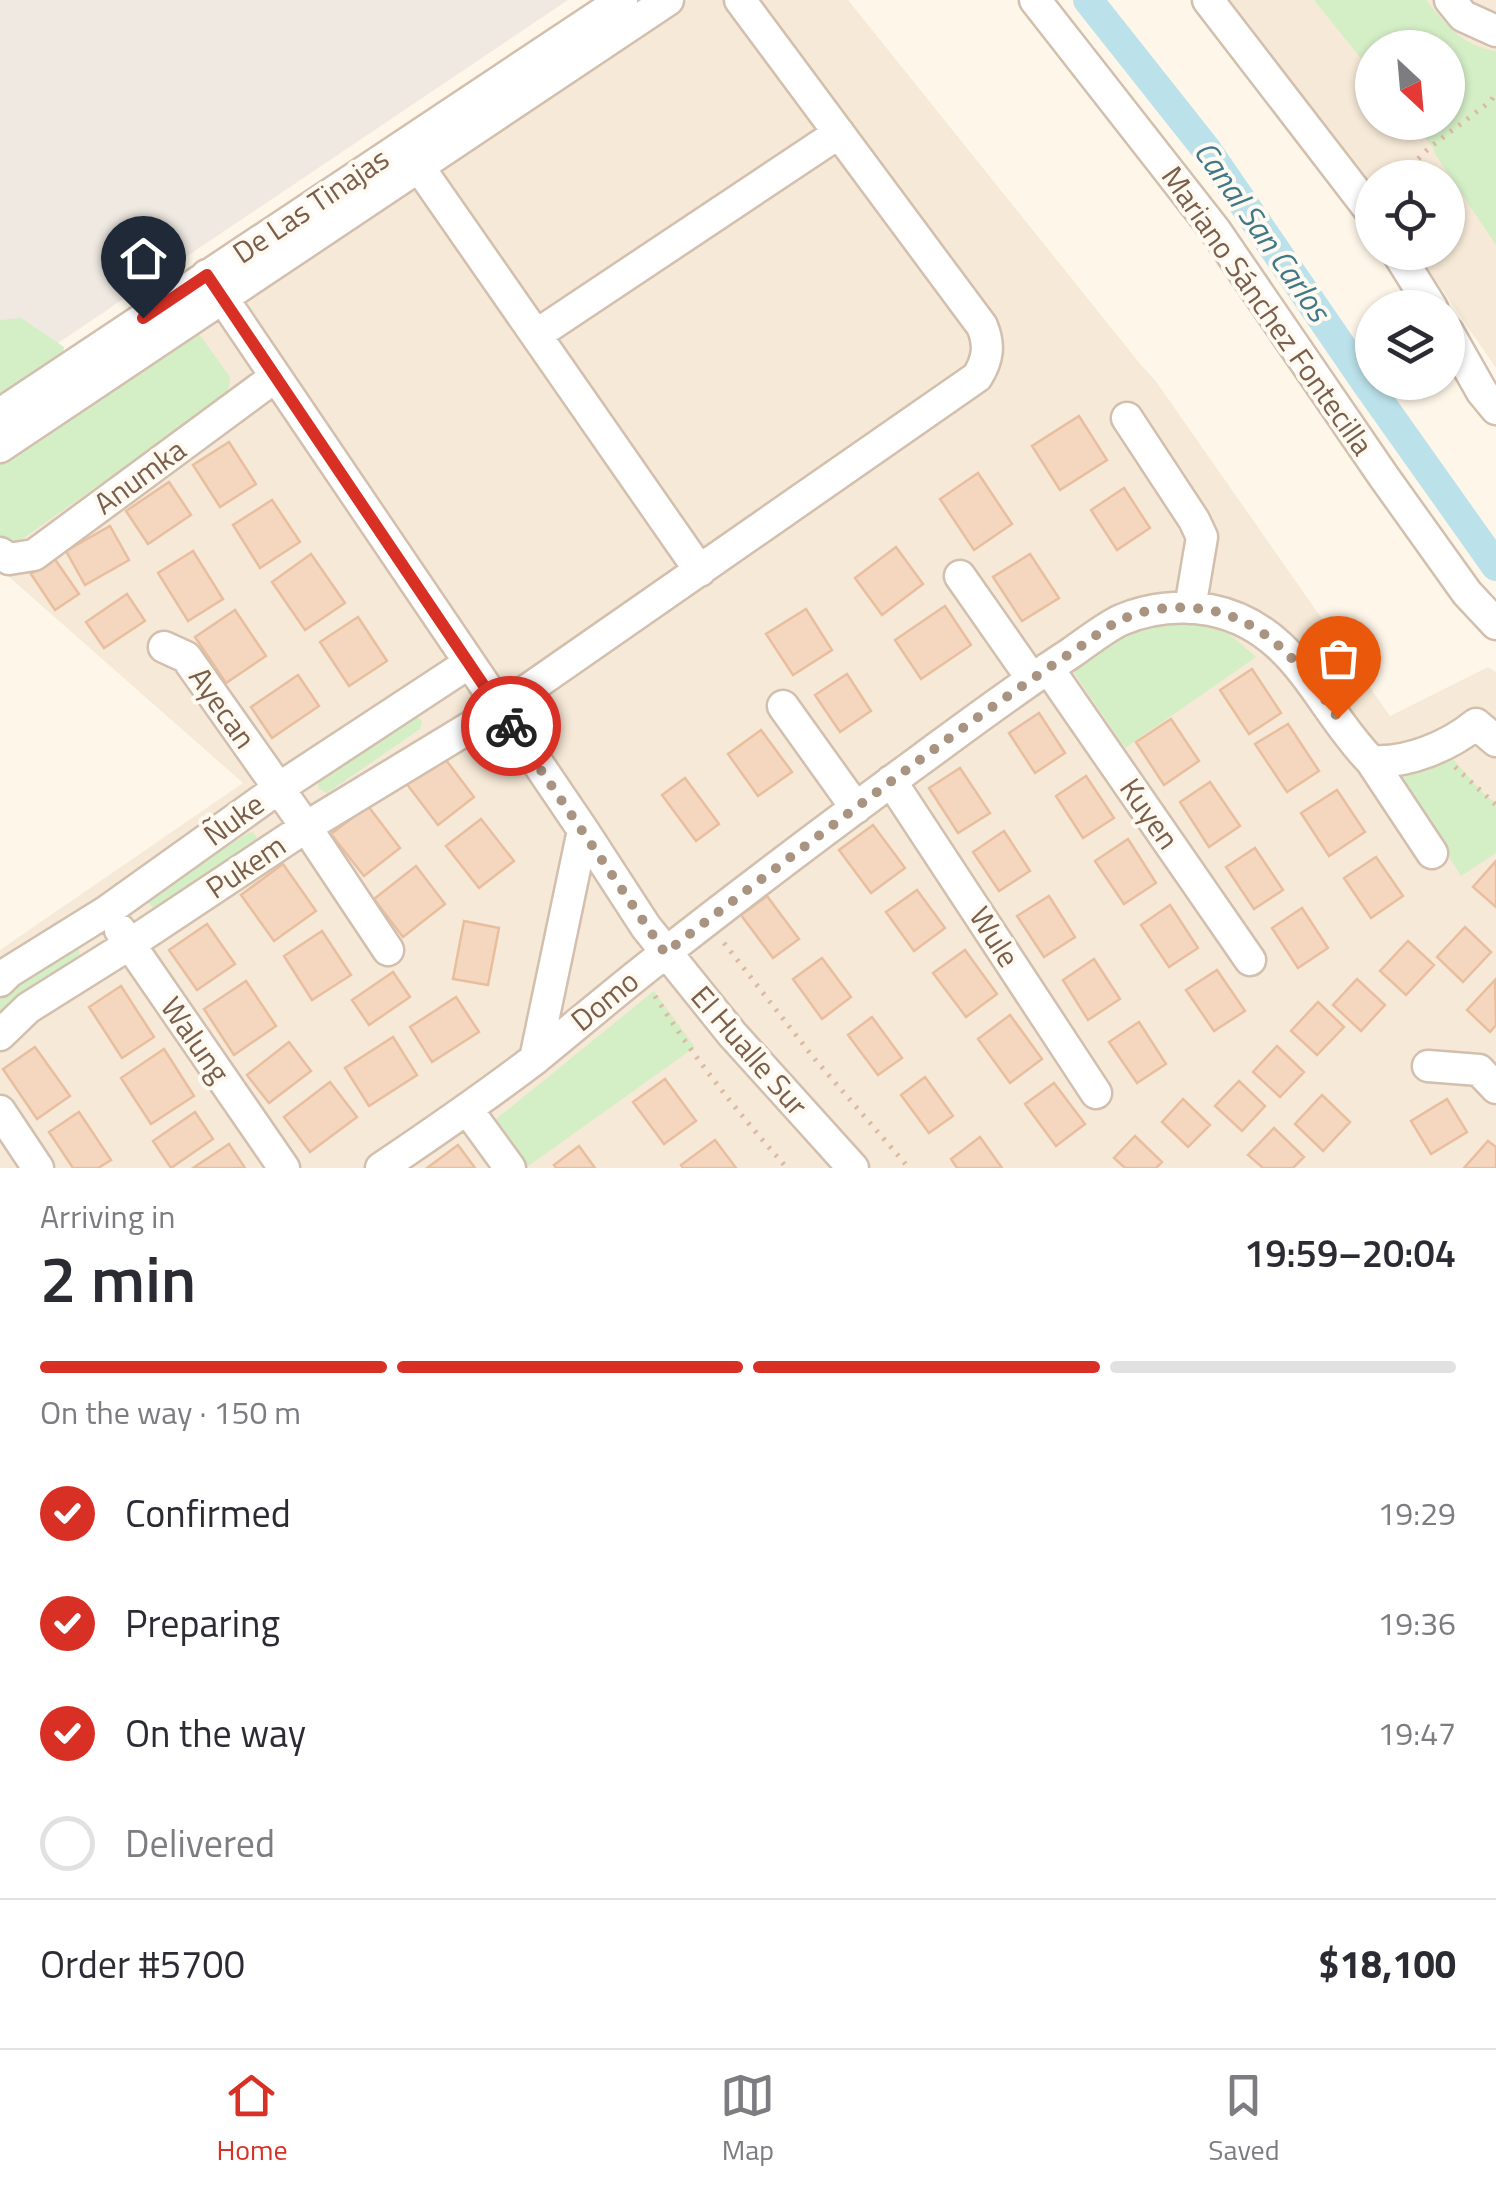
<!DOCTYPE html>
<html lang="en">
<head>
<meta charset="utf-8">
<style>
	body { margin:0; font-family:"Titillium Web",sans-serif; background:#f2f2f3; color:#2b2b33; height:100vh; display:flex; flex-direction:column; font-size:38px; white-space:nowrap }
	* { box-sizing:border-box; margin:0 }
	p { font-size:32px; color:#7c7c81 }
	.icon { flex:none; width:55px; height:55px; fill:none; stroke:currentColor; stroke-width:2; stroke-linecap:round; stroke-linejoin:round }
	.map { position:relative; height:1168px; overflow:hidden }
	.side { display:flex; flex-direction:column; background:#fff; flex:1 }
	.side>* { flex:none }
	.needle { width:65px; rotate:154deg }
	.buttons { position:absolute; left:1355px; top:30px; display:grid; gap:20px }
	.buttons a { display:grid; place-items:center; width:110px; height:110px; border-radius:50%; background:#fff; box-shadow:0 2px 8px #0004; font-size:50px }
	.pin { position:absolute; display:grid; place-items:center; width:85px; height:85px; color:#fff; margin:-102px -42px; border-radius:50% 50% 50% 0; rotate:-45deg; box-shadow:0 0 10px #0007 }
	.pin .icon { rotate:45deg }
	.courier { position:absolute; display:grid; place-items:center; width:100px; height:100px; margin:-50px; border:8px solid #d93025; border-radius:50%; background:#fff; color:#222; box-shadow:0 2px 12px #0007 }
	.headline em { font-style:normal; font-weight:600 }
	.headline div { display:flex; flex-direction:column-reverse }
	.headline { display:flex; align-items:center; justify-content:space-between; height:170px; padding:0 40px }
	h1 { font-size:65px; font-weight:600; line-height:75px }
	.bar { display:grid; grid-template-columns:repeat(4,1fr); gap:15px 10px; align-content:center; height:120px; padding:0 40px }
	.bar i { height:12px; border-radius:8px; background:#e1e1e2 }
	.bar .selected { background:#d93025 }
	.bar p { grid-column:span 4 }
	.line { display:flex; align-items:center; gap:25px; padding:0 40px; border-top:2px solid #e1e1e2 }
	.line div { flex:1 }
	ol { padding:0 40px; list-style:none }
	li { display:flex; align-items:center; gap:30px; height:110px }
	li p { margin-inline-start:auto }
	li .icon { padding:10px; border-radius:50%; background:#d93025; color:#fff; stroke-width:4 }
	li:last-child { color:#7c7c81 }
	li i { width:55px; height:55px; border:5px solid #e1e1e2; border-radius:50% }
	.tab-bar { display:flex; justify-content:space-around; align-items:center; height:140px; border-top:2px solid #e1e1e2; background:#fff; font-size:28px; color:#7c7c81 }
	.tab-bar a { display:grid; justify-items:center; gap:5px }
	.tab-bar .selected { color:#d93025 }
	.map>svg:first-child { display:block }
</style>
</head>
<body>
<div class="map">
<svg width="1496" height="1168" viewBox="0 0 1496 1168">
	<rect width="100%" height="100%" fill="#fef7e9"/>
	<path fill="#f6e9d7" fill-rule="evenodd" d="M688 0H848L1141 365 1155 380 1390 716 1488 667 1496 672V1168H0V950L243 783 0 569V455L271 272Z
		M1230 0H1496V368L1417 253 1448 252V178H1372V189ZM1372 48H1448V122H1372Z"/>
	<path fill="#efe9e2" d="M0 0H568L0 382Z"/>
	<path fill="#d4eec6" d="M1314 0H1426C1447 25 1462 46 1496 51V245L1435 154 1434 149 1413 123 1448 122V48H1372V72Z
		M21 318 64 347 61 372 0 428V320Z
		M197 331 230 377 228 393 226 396 22 539 9 543 0 539V455Z
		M1189 620 1229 634 1256 657 1125 748 1072 670 1137 627Z
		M412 717 419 718 422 722 420 729 327 793 319 789 317 781Z
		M1453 759 1483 793 1496 803V853L1461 876 1392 768Z
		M253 832 257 838 256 844 161 906 153 908 149 903 150 896 248 833Z
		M74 944 79 950 80 957 0 1017V999L64 949Z
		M654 991 695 1047 527 1167 495 1120Z"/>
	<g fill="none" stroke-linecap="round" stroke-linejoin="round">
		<path stroke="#bbe1ea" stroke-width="30" d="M1088 0 1206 149 1367 384 1496 566"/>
	</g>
	<path fill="#f5d7bf" stroke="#e9be9e" stroke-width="2.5" d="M1079 416 1107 460 1060 490 1032 446Z
		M229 442 256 484 220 507 193 465Z
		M978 473 1012 524 974 550 940 499Z
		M169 482 191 515 148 544 126 511Z
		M1124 488 1150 528 1117 550 1091 510Z
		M272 500 300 542 260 568 233 525Z
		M110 526 129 560 85 585 66 551Z
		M896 547 923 584 882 615 855 578Z
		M193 551 223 599 188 621 158 573Z
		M311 554 345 603 305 630 272 582Z
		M1030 554 1059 598 1022 621 993 577Z
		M54 558 79 594 55 610 31 574Z
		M127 594 145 621 104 648 86 622Z
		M945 606 971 645 921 679 895 640Z
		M806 609 832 650 793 675 766 634Z
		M235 610 266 656 226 683 195 637Z
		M358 617 387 661 349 686 320 642Z
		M1252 669 1281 713 1249 734 1220 690Z
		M847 674 871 711 840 732 815 695Z
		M298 675 319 706 272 738 251 707Z
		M1039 713 1065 753 1035 773 1009 733Z
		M1171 719 1199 761 1164 785 1136 742Z
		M1288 724 1319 771 1287 792 1255 744Z
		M761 730 792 772 758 796 728 754Z
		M442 755 474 797 438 825 406 783Z
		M960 768 990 813 958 833 929 788Z
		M1086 776 1114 818 1083 838 1056 796Z
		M685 778 719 824 696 841 662 795Z
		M1210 782 1240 826 1209 847 1180 802Z
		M1337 790 1365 832 1329 856 1301 813Z
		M368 806 400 848 364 876 331 834Z
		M481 819 514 861 479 888 446 846Z
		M873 825 905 868 871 893 839 850Z
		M1004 831 1030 871 999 891 973 852Z
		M1128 839 1156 883 1124 904 1095 861Z
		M1255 848 1283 890 1254 909 1226 867Z
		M1376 857 1403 896 1371 918 1344 878Z
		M1496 861V907L1473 887Z
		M283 864 316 911 274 941 241 895Z
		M416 866 445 904 403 937 374 899Z
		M917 890 945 928 914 951 886 912Z
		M767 896 799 939 773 958 741 915Z
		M1049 896 1075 937 1044 957 1017 916Z
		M1170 905 1198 948 1169 967 1141 925Z
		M1302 908 1328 948 1298 968 1272 928Z
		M464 921 499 928 488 985 453 979Z
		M207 924 235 964 197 990 169 950Z
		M1465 927 1491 952 1463 982 1437 957Z
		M322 931 351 975 312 1000 284 956Z
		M1408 941 1434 965 1406 995 1380 971Z
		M965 950 997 994 966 1017 933 973Z
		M822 958 851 997 822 1019 793 979Z
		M1094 959 1120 999 1088 1020 1063 980Z
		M1217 970 1245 1011 1214 1031 1186 990Z
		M393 972 410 997 369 1025 352 1000Z
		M1357 979 1385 1005 1361 1031 1333 1005Z
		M1495 980 1496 1025 1490 1032 1467 1010Z
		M246 981 276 1026 234 1055 204 1009Z
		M121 986 154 1037 122 1058 89 1007Z
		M456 997 479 1032 432 1062 410 1027Z
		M1318 1002 1344 1027 1317 1055 1291 1031Z
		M1010 1015 1042 1059 1010 1083 978 1039Z
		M872 1017 902 1058 878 1075 848 1035Z
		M1139 1022 1166 1064 1137 1083 1109 1042Z
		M393 1037 417 1075 369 1106 345 1068Z
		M289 1042 311 1071 269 1103 247 1075Z
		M1277 1046 1304 1072 1280 1097 1253 1072Z
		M35 1047 70 1096 37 1119 3 1069Z
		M164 1049 194 1096 151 1124 121 1078Z
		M925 1077 953 1116 929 1133 901 1095Z
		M665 1079 696 1121 664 1144 633 1102Z
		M1239 1081 1265 1106 1242 1131 1215 1106Z
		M330 1082 357 1117 310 1152 284 1117Z
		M1054 1083 1085 1124 1056 1146 1025 1104Z
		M1322 1095 1350 1122 1323 1151 1295 1124Z
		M1183 1099 1210 1125 1188 1147 1162 1122Z
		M1447 1099 1467 1132 1431 1154 1411 1121Z
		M79 1112 111 1160 98 1168H73L49 1132Z
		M195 1112 213 1139 171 1168 153 1141Z
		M1274 1128 1304 1157 1293 1168H1263L1248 1155Z
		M1135 1136 1162 1162 1156 1168H1125L1114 1158Z
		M980 1137 1002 1168H957L951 1159Z
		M715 1140 736 1168H683L681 1165Z
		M1488 1141 1496 1147V1168H1464Z
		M229 1144 245 1168H193Z
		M458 1145 475 1168H427Z
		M579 1146 595 1168H556L554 1165Z"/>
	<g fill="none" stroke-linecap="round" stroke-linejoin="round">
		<defs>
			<path id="street" d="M1035 0 1215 230 1384 477 1467 593 1496 624
				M1208 0 1372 213
				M1450 0 1463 16 1496 31
				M419 167 700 571
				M1397 252 1432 308
				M207 275 583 830 646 927 732 1034 853 1168
				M1448 332 1482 392 1496 409
				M536 335 839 133
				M0 414 622 0
				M1127 418 1194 520 1202 537 1190 608
				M0 447 668 0
				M0 553 9 559 34 555 275 377
				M960 576 1032 679
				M164 647 186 657 306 827 388 950
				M1048 668 1250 960
				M783 706 856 808
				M1371 761 1432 853
				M891 781 1096 1093
				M120 930 284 1168
				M0 981 9 972 107 911 279 788 469 663
				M0 1035 28 1008 130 944 306 827 500 709 977 377C988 360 990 345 982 326L740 0
				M535 1059 583 830
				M1428 1066 1479 1070 1496 1088
				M467 1109 510 1168
				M0 1111 38 1168
				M381 1168C433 1133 485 1097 535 1059 578 1024 620 988 664 954 749 887 836 822 923 758 972 722 1020 686 1071 653 1087 642 1104 628 1121 620 1149 608 1181 605 1210 610 1296 627 1317 706 1371 761 1407 764 1449 746 1476 724L1496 741"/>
		</defs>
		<use href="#street" stroke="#d2bfad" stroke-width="35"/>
		<path stroke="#dbbaa1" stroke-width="5" stroke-dasharray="2.5 8" stroke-linecap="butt" d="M1411 178 1415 162 1429 148 1491 101 1496 92
			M1455 767 1496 805
			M724 943 813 1057 909 1168
			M655 996C694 1058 739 1114 787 1168"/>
		<use href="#street" stroke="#fff" stroke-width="30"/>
	</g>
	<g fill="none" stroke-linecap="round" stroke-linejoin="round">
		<path stroke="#a99482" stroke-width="10" stroke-dasharray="0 18" d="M511 726 665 953C761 879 859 805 956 733 995 705 1034 677 1074 651 1089 641 1103 629 1119 621 1140 610 1169 606 1193 608 1262 613 1302 665 1338 718"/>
		<path stroke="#d93025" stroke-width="12" d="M143 318 207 275 511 726"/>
	</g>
	<g text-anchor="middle" stroke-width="8" stroke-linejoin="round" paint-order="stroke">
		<g font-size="30" fill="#7b5e4a" stroke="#fffaf1">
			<text transform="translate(311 206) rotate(-34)" y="10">De Las Tinajas</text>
			<text transform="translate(1267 311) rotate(55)" y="10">Mariano Sánchez Fontecilla</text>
			<text transform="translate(140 477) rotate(-36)" y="10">Anumka</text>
			<text transform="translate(222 708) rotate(55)" y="10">Ayecan</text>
			<text transform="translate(1149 814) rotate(55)" y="10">Kuyen</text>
			<text transform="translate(234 820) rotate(-36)" y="10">Ñuke</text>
			<text transform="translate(246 867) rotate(-34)" y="10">Pukem</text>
			<text transform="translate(994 937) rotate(57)" y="10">Wule</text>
			<text transform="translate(605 1001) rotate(-39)" y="10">Domo</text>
			<text transform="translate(195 1040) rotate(55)" y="10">Walung</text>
			<text transform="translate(749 1051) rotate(49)" y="10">El Hualle Sur</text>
		</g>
		<g font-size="32" font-style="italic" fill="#3f7988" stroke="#fffaf1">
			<text transform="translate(1262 231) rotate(55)" y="11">Canal San Carlos</text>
		</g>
	</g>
</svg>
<div class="buttons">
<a><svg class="needle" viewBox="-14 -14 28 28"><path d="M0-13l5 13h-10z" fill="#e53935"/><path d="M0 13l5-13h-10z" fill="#7c7c81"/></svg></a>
<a><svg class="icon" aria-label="locate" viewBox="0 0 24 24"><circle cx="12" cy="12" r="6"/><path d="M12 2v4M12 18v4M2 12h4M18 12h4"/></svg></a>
<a><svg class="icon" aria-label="layers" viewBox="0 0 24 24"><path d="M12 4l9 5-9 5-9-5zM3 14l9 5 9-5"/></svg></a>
</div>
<div class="pin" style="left:1338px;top:718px;background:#ea580c"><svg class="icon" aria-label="bag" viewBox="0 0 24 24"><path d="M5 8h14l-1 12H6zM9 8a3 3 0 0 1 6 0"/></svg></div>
<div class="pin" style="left:143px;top:318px;background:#1f2937"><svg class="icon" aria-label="home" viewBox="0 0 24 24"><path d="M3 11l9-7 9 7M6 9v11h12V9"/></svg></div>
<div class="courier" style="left:511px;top:726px"><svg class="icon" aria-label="bike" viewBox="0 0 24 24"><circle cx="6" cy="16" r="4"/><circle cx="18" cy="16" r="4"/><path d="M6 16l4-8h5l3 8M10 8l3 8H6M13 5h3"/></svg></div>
</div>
<section class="side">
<div class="headline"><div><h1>2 min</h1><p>Arriving in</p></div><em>19:59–20:04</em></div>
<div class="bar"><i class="selected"></i><i class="selected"></i><i class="selected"></i><i></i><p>On the way · 150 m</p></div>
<ol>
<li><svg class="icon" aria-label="check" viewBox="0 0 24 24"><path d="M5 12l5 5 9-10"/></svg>Confirmed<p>19:29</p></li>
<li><svg class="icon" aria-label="check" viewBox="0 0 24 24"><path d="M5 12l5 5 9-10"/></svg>Preparing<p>19:36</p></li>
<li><svg class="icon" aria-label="check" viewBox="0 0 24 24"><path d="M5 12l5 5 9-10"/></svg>On the way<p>19:47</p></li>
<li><i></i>Delivered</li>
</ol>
<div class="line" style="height:130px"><div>Order #5700</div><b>$18,100</b></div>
</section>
<nav class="tab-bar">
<a class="selected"><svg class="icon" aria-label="home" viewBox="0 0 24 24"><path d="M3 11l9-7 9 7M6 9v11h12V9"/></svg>Home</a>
<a><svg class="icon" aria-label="map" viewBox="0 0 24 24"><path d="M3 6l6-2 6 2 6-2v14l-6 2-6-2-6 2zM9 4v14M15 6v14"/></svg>Map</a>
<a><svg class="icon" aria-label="saved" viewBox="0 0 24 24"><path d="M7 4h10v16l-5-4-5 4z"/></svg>Saved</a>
</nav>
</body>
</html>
